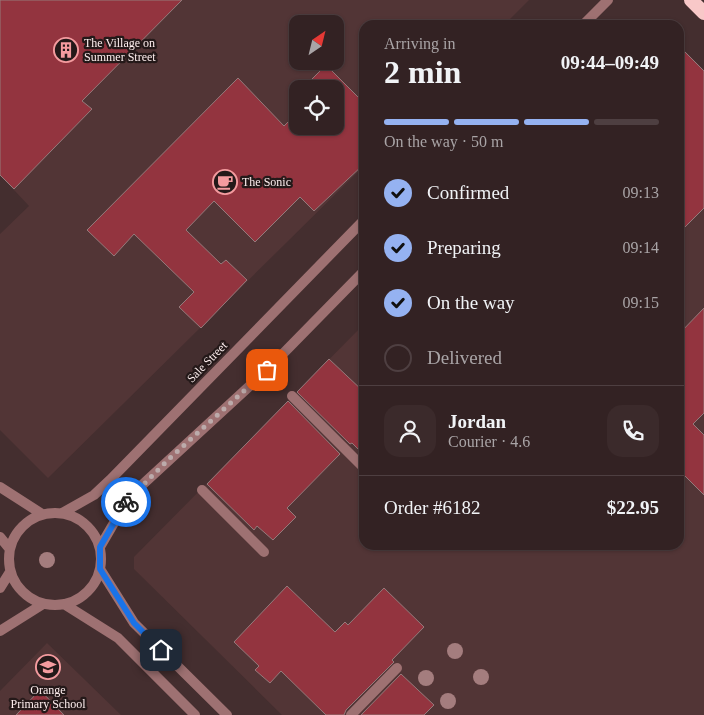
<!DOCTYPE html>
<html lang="en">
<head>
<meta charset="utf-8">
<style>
	body { margin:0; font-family:"Times New Roman",serif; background:#3b2a2b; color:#f1f3f6; height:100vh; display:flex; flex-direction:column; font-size:19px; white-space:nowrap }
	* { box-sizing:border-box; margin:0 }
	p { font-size:16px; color:#a9a4a6 }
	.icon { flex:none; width:28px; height:28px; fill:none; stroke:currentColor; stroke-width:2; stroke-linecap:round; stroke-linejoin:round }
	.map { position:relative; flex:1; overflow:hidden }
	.sheet { position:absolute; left:359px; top:20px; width:325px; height:530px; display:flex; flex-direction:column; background:#332223; border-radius:15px; box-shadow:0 1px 4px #0004,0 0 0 1px #4e3f41 }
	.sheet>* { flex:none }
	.needle { width:32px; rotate:35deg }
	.tools { position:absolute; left:289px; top:15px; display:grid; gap:10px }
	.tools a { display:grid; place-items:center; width:55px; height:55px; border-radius:10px; background:#332223; box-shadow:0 1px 4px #0004,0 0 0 1px #4e3f41; font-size:25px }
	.pin { position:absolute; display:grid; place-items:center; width:42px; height:42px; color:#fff; margin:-21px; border-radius:10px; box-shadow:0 2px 8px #0006 }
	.courier { position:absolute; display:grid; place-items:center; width:50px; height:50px; margin:-25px; border:4px solid #1a73e8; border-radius:50%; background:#fff; color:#222; box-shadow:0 1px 6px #0007 }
	.headline em { font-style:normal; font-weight:700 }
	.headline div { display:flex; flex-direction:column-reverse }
	.headline { display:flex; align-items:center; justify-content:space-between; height:85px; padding:0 25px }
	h1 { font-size:32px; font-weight:700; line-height:38px }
	.bar { display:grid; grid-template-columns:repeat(4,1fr); gap:8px 5px; align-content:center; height:60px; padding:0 25px }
	.bar i { height:6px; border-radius:4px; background:#4e3f41 }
	.bar .active { background:#95b2f1 }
	.bar p { grid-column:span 4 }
	.line { display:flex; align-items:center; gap:12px; padding:0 25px; border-top:1px solid #4e3f41 }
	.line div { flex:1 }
	.round { display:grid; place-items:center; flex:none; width:52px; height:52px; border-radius:15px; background:#3b2a2b }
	ol { padding:0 25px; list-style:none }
	li { display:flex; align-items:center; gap:15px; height:55px }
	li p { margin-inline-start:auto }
	li .icon { padding:5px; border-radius:50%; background:#95b2f1; color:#111; stroke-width:4 }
	li:last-child { color:#a9a4a6 }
	li i { width:28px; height:28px; border:2px solid #4e3f41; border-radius:50% }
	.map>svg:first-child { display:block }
</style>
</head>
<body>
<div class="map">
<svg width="704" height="715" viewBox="0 0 704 715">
	<rect width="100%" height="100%" fill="#442e2f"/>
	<path fill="#523536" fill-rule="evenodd" d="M0 0H529L504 25H364V166L48 478 0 430V234L29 206 0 175ZM298 24H335V61H298ZM298 89H335V126H298Z
		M679 45 704 70V715H282L134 569V557L364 324V545H679Z
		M47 643 121 715H0V691Z"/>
	<path fill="#93343f" stroke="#957a7b" d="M0 0H182L82 101 92 109 14 189 0 175Z
		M679 46 704 71V208L679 233Z
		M326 65 364 103V164L314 211 300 197 255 242 214 201 186 230 221 264 226 260 247 280 201 328 179 307 194 292 134 234 114 256 87 230 238 78 284 126 298 112V126H335V89H302Z
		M704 308V413L693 424 704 435V495L679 470V334Z
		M329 359 364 392V455L352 443 350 444 297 392Z
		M288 401 340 454 287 508 296 517 273 540 257 526 254 530 207 484Z
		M287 586 335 632 345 622 348 625 384 588 424 627 392 660 394 662 346 710 344 715H326L281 671 270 683 255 670 259 666 234 642Z
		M401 674 434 705 424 715H361Z
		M40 690 64 715H16Z"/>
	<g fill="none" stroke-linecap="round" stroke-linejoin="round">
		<path stroke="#9e7172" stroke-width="10" d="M292 396 364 468
			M202 490 264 552
			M351 715 397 668"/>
		<path stroke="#9e7172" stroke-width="10" d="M583 25 608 0
			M0 487 42 514
			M9 559a46 46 0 1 1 92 0a46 46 0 1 1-92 0Z
			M62 513 94 495 110 480 364 220
			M0 537 9 548
			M100 547 129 497 267 370 364 271
			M100 569 134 623 227 715
			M0 588 10 572
			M64 604 118 638 195 715
			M0 631 43 604"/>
		<path stroke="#f8c8c8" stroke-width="14" d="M691 0 704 13"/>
	</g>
	<g fill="#a47d7e">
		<circle cx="47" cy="560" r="8"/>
		<circle cx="455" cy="651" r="8"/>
		<circle cx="481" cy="677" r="8"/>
		<circle cx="426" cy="678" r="8"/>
		<circle cx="448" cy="701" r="8"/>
	</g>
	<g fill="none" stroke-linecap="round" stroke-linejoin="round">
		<path stroke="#bcabab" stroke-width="5" stroke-dasharray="0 9" d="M126 502 170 458 267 370"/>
		<path stroke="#1a73e8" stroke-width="6" d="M126 502 100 547V569L134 623 161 650"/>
	</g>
	<defs>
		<symbol id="building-ring" viewBox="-11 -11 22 22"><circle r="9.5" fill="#241919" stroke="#f49b9f" stroke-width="1.5"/><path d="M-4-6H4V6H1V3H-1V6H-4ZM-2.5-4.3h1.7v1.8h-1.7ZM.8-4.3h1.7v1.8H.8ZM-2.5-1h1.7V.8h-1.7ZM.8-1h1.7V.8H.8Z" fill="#f49b9f"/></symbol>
		<symbol id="cafe-ring" viewBox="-11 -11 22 22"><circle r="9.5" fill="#241919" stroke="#f49b9f" stroke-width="1.5"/><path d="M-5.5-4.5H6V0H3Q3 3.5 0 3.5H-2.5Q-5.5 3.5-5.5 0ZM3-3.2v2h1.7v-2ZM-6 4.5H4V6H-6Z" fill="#f49b9f"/></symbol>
		<symbol id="school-ring" viewBox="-11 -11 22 22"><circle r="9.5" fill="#241919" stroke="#f49b9f" stroke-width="1.5"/><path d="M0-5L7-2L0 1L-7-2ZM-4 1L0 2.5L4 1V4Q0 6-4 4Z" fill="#f49b9f"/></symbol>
	</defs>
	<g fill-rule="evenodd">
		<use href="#building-ring" x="52" y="36" width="28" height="28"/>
		<use href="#cafe-ring" x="211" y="168" width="28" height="28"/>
		<use href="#school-ring" x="34" y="653" width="28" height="28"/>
	</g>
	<g text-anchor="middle" stroke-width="4.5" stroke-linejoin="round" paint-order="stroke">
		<g font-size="12" fill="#fdeeee" stroke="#241919" text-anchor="start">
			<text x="84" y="47">The Village on<tspan x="84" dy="14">Summer Street</tspan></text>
			<text x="242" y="186">The Sonic</text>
			<text x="48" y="694" text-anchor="middle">Orange<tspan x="48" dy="14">Primary School</tspan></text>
		</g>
		<g font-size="12" fill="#fdeeee" stroke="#241919">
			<text transform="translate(207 362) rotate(-46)" y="4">Sale Street</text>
		</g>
	</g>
</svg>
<div class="tools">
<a><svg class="needle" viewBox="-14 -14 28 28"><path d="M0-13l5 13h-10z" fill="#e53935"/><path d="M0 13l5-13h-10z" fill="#a9a4a6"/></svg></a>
<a><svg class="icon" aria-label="locate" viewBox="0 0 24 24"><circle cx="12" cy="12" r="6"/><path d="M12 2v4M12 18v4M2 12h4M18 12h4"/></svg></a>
</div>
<div class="pin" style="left:267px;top:370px;background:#ea580c"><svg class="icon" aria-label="bag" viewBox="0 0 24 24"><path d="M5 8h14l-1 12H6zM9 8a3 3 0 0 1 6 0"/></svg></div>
<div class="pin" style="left:161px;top:650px;background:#1f2937"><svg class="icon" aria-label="home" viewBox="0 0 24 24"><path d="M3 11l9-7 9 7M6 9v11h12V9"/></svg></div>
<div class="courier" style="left:126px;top:502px"><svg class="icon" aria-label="bike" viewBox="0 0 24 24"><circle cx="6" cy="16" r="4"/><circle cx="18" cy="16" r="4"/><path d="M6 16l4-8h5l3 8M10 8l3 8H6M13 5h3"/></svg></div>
<section class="sheet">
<div class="headline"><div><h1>2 min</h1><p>Arriving in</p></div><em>09:44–09:49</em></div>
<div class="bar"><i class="active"></i><i class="active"></i><i class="active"></i><i></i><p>On the way · 50 m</p></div>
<ol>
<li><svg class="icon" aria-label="check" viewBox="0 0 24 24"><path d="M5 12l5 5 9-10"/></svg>Confirmed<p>09:13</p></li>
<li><svg class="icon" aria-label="check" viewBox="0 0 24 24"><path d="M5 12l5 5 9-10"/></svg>Preparing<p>09:14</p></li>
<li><svg class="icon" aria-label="check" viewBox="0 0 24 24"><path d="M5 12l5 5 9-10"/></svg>On the way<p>09:15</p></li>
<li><i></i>Delivered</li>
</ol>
<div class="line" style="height:90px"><a class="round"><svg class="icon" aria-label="person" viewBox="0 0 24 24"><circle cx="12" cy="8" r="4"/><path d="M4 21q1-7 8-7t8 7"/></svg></a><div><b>Jordan</b><p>Courier · 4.6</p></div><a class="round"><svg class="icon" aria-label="phone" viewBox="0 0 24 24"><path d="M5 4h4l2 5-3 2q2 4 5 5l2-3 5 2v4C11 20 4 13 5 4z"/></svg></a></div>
<div class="line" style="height:65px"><div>Order #6182</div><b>$22.95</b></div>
</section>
</div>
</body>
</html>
